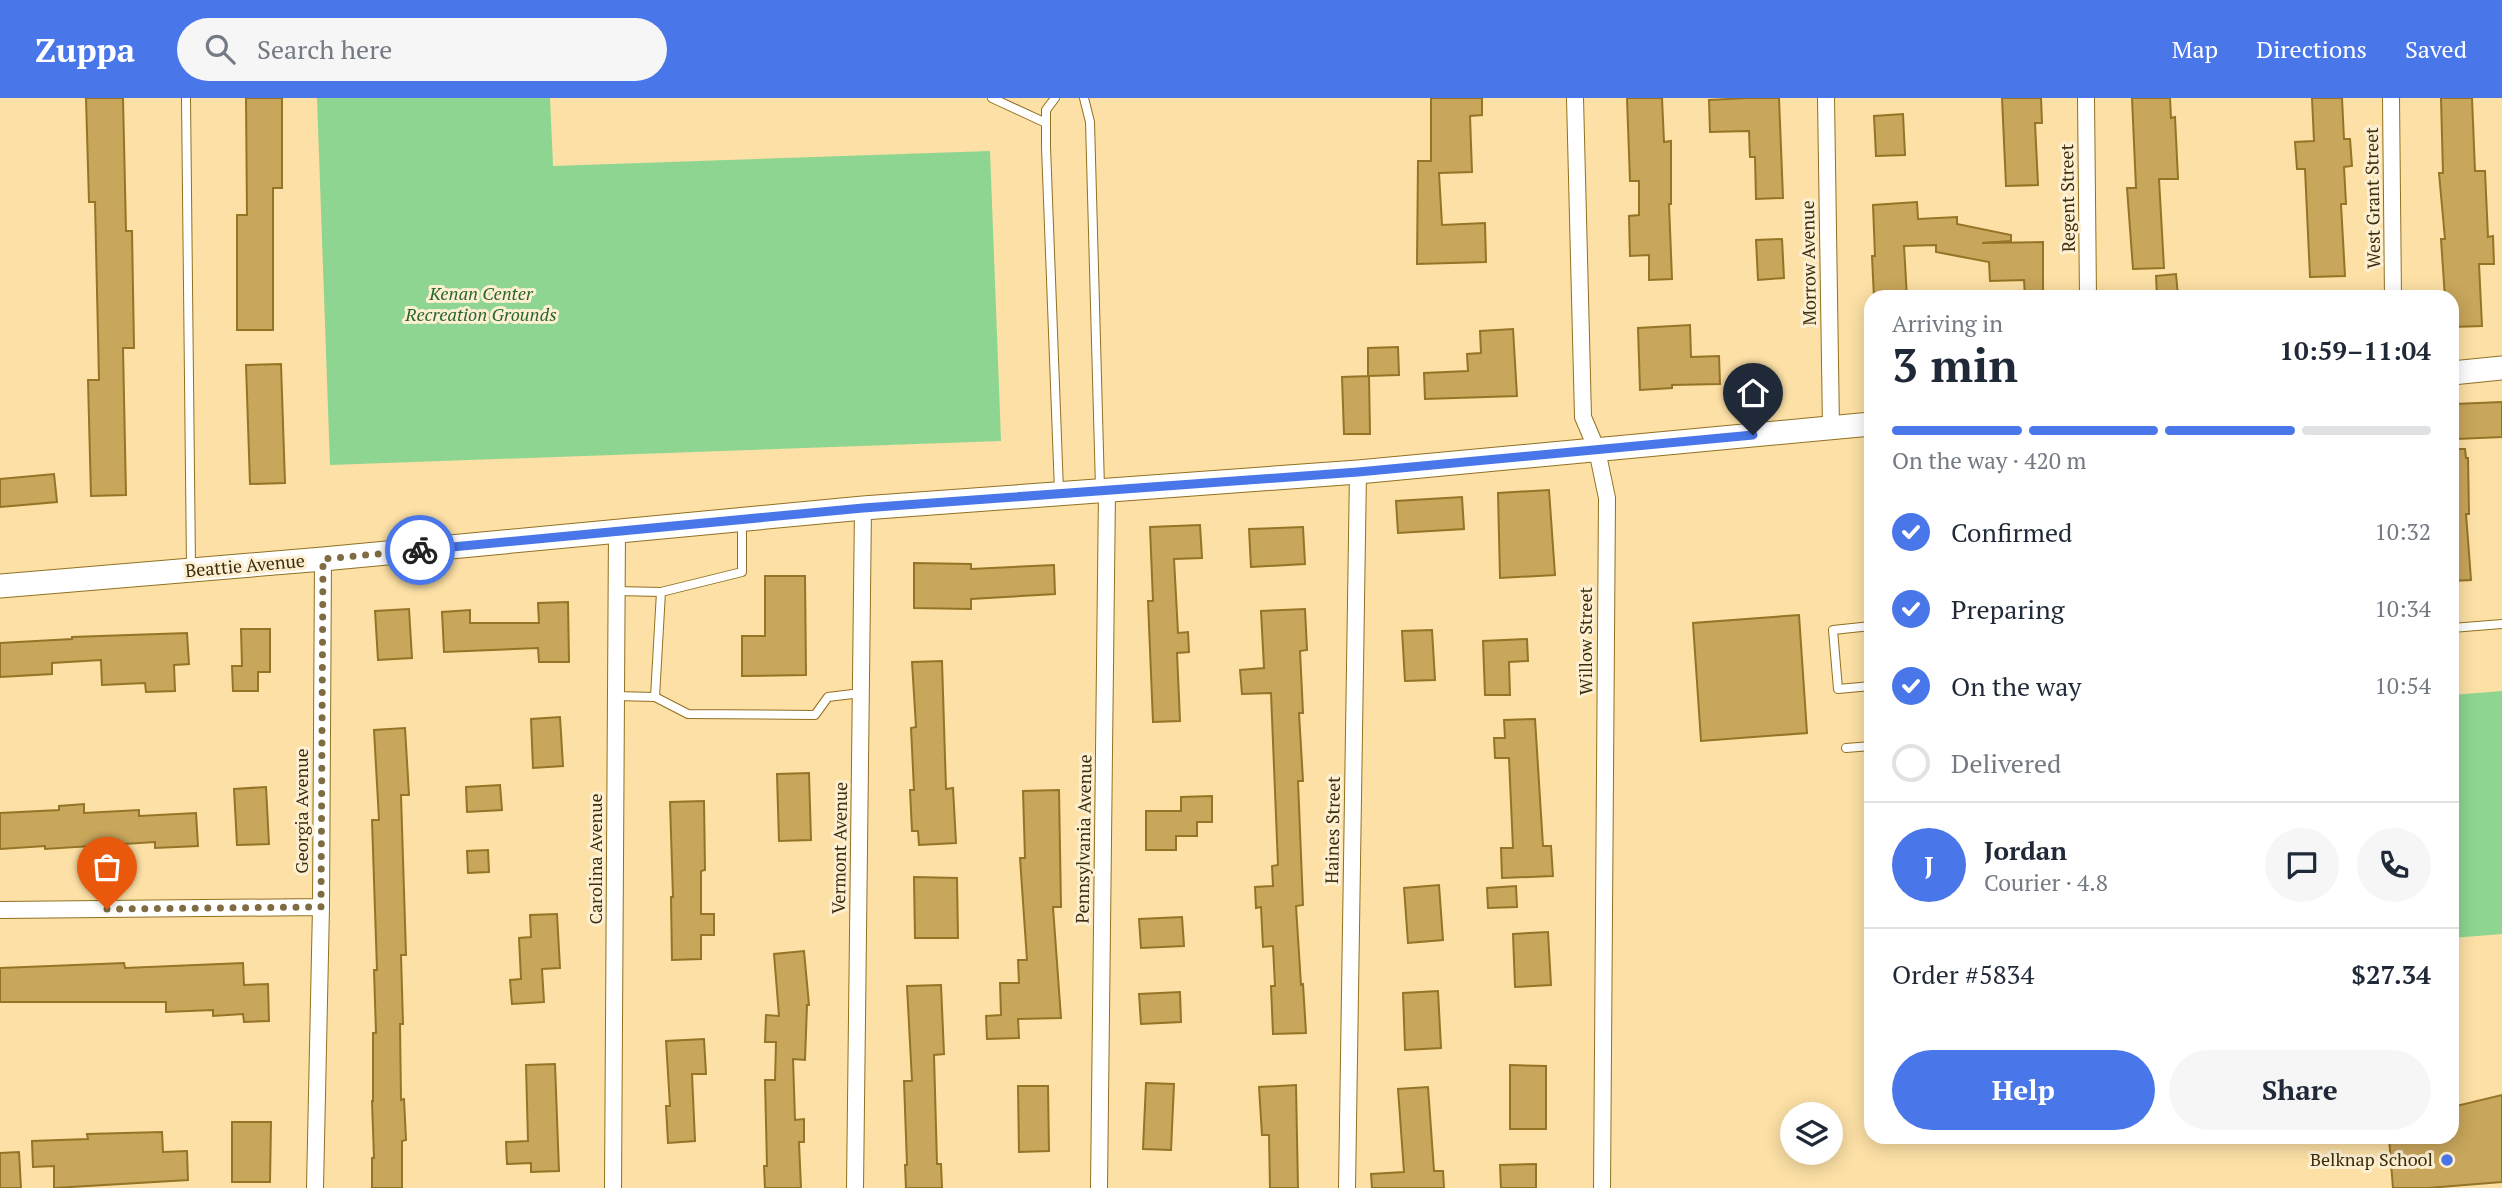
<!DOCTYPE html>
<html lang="en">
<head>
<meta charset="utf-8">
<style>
	body { margin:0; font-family:"PT Serif",serif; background:#f6f6f7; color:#1f2937; height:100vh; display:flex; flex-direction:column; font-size:26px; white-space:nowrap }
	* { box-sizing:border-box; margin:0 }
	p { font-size:23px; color:#747a83 }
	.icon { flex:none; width:38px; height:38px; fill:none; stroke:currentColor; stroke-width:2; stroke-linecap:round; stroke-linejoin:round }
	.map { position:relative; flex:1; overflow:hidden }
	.drawer { position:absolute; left:1864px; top:192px; width:595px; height:854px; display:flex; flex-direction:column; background:#fff; border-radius:21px; box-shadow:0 4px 18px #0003 }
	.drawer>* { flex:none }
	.tools { position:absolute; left:1780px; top:1004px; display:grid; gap:14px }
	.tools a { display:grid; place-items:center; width:63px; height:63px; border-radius:50%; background:#fff; box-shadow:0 4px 18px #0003; font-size:35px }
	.pin { position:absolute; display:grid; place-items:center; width:60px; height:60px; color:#fff; margin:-72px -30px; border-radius:50% 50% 50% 0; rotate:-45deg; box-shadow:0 0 7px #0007 }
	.pin .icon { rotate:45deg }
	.courier { position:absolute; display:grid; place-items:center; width:70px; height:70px; margin:-35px; border:5px solid #4976e8; border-radius:50%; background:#fff; color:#222; box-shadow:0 2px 9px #0007 }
	.overview em { font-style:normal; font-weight:800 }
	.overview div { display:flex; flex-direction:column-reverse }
	.overview { display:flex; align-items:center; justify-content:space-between; height:119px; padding:0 28px }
	h1 { font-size:46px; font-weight:800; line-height:52px }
	.bar { display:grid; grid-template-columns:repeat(4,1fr); gap:10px 7px; align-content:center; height:84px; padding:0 28px }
	.bar i { height:9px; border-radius:5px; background:#e0e1e3 }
	.bar .active { background:#4976e8 }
	.bar p { grid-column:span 4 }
	.line { display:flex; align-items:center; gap:18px; padding:0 28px; border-top:2px solid #e0e1e3 }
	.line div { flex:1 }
	.round { display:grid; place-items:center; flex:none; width:74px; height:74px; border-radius:37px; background:#f6f6f7 }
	ol { padding:0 28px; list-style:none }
	li { display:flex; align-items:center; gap:21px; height:77px }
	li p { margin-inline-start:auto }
	li .icon { padding:7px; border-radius:50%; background:#4976e8; color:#fff; stroke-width:4 }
	li:last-child { color:#747a83 }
	li i { width:38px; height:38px; border:4px solid #e0e1e3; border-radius:50% }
	.primary-button { display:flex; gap:14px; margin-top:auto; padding:14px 28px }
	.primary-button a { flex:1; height:80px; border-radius:42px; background:#4976e8; color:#fff; font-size:28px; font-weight:800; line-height:80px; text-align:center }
	.primary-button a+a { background:#f6f6f7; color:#1f2937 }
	header { display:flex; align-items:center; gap:42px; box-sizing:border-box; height:98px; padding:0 35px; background:#4976e8; color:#fff }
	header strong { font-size:33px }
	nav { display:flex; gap:38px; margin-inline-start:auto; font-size:24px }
	.search { width:490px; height:63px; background:#f6f6f7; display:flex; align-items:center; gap:18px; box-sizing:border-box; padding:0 24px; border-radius:38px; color:#747a83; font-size:26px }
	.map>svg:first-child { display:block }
</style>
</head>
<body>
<header>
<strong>Zuppa</strong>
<div class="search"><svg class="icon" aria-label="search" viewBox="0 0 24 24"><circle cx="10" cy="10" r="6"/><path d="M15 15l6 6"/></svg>Search here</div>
<nav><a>Map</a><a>Directions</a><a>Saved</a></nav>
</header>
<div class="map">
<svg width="2502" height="1090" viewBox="0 0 2502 1090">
	<rect width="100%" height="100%" fill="#fce0a5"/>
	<path fill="#8dd591" d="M317 0H550L553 68 990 53 1001 343 330 367Z
		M2502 593V836L2452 840V597Z"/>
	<path fill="#c8a65b" stroke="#957426" stroke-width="2" d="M86 0H123L126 133H132L134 250H123L126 397 91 398 88 282H99L95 104H89Z
		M246 0H282V90H273V232H237V117H247Z
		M1431 0H1482V17L1470 18 1472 74 1439 75 1442 127 1485 125 1486 164 1417 166 1418 63H1431Z
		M1627 0H1662L1664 44 1671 43V106H1669L1672 181 1649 182V157L1630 158 1629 118 1639 117V83H1630Z
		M1747 0H1779L1783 100 1756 101 1755 59H1750L1749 33 1710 34 1709 2Z
		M2002 0H2041L2042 25H2035L2038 87 2006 88Z
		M2132 0H2170L2171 20 2175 19 2178 81H2159L2164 170 2133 171 2127 90H2136Z
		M2312 0H2342L2344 41H2350L2352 68 2344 69 2346 106H2341L2345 178 2310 179 2305 71H2297L2295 44 2314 43Z
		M2441 0H2472L2475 73H2485L2488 139 2493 138 2494 166H2479L2482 228 2452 229V200H2445L2441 141H2445L2439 75H2443Z
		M1903 16 1905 57 1876 58 1874 18Z
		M1917 104 1918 121 1957 119V126L2011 137V143L1982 145 2043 144V200H2025L2024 182 1990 183 1989 164 1936 154V147L1904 148 1907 200H1874L1872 158H1875L1873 107Z
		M1782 141 1784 180 1758 182 1756 142Z
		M2176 176 2178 198 2157 199 2156 178Z
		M1690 227 1691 259 1719 258 1720 286 1672 287V290L1640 292 1638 230Z
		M1513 231 1517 298 1425 301 1424 275 1468 273 1467 256 1481 255 1480 233Z
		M1398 249 1399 277 1368 278V250Z
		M281 266 285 385 250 386 246 267Z
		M1369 278 1370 336H1344L1342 279Z
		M2502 304V339L2457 341 2455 306Z
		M2452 351H2465L2466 360H2468L2469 416H2466L2471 482 2452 483Z
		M54 376 57 404 0 409V381Z
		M1549 392 1555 477 1500 480 1498 395Z
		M1462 399 1464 431 1398 435 1396 403Z
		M1200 427 1202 460 1174 461 1178 535 1188 534 1189 554 1177 555 1180 623 1153 624 1148 503H1153L1150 429Z
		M1303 429 1305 466 1251 469 1249 431Z
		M914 465 971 466V471L1054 467 1055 496 971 501V511L914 510Z
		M765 478H805L806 577 742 578V538H765Z
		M568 504 569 564H539L538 550 444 554 442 514 470 512V525H539L538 505Z
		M409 511 412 560 378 562 375 513Z
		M1305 511 1307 552 1300 553 1303 615H1299L1303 683H1298L1303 807 1296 808 1301 887 1303 886 1306 935 1273 936 1271 888H1275L1273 848 1263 849 1261 809 1256 810 1255 789 1273 788 1272 768 1278 767 1271 595 1242 596 1240 572 1264 570 1261 513Z
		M1799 517 1807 635 1701 643 1693 525Z
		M241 531H270V574H258V593H233L232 568H242Z
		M1432 532 1435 582 1405 583 1402 533Z
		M187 535 189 566 174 567 175 593 146 594 145 585 102 587 101 562 52 565V576L0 579V545L72 541V539Z
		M1527 541 1528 563 1509 564 1510 597H1485L1483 543Z
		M942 563 946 691 953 690 956 745 919 747 918 733H912L910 692H914L911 630 916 629 912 564Z
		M560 619 563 668 533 670 531 621Z
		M1535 621 1543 748H1551L1553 778 1502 780 1501 750H1513L1509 660H1495L1494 640H1505L1504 622Z
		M405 630 409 697H401L406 857H401L403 926H400L401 1002 404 1001 406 1042 402 1043V1090H372V1060H374L372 1003H373V935H376L374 872H377L372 722H379L374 632Z
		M809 675 811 742 779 743 777 676Z
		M500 687 502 712 467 714 466 689Z
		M266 689 269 746 237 747 234 691Z
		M1059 692 1061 809H1053L1061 920 1018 921 1019 940 987 941 986 918 1001 917 1000 885H1019L1018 862H1027L1020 760H1025L1023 693Z
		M1212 698V724H1197V738H1176V752H1146V713H1181V699Z
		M704 703 705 772 701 773V816H714V837H701V861L672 862 671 799H673L670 704Z
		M84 706V715L139 712V718L196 715 198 748 155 750V744L45 751V748L0 751V715L59 712V708Z
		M488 752 489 774 468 775 467 753Z
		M914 779 957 780 958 840H915Z
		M1439 787 1443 842 1408 845 1404 790Z
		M1516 788 1517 809 1488 810 1487 790Z
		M557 816 560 870 542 871 544 904 512 906 510 882 521 881 519 840 531 839 530 817Z
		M1182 819 1184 848 1141 850 1139 821Z
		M1548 834 1551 887 1515 889 1513 836Z
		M804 853 809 907H807L805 962 793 961 795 1022 804 1021V1044H799L801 1090H765L764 1068H767L765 982H775L776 944H765L766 917 779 918 774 856Z
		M124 865 125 870 243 865 244 887 268 886 269 923 244 924 243 916 213 918V912L166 914V904H0V870Z
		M941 887 944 956 934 957 937 1066H941L942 1090H906L905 1067H907L904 983H912L907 888Z
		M1438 893 1441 950 1405 952 1403 895Z
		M1180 894 1181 924 1141 926 1139 896Z
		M704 941 706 976H692L695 1043 668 1045 666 1008H670L666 943Z
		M555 966 559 1073 531 1074V1065L507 1066 506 1044 528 1043 526 967Z
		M1510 967 1546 968V1031H1510Z
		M1146 985 1174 986 1171 1052 1143 1051Z
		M1296 987 1298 1090H1270L1269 1037H1262L1259 989Z
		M1018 988H1048L1049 1053 1019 1054Z
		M1428 989 1434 1073H1443L1444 1090H1372L1371 1076 1404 1074 1398 991Z
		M2502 997V1084L2428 1090H2393L2389 1040H2452V1009Z
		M232 1024H271L270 1084H232Z
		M162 1034 163 1054 187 1053 188 1082 54 1090V1068L33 1069 32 1043 88 1041 87 1036Z
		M19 1054 21 1090H0V1055Z
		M1536 1066V1090H1501L1500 1067Z"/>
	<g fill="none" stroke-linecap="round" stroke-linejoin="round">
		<defs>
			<path id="lane" d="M186 0 191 469
				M992 0 1046 25
				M1055 0 1046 12V49L1059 393
				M1084 0 1090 24 1100 390
				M617 493 661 494 655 599
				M661 494 742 474V424
				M1871 528 1833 532 1838 591 1871 588
				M2452 530 2502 526
				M616 598 655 599 688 616 815 617 828 599 861 595
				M1846 650 1871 648"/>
			<path id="street" d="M1575 0 1583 319 1597 352 1607 400 1602 1090
				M1826 0 1831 330
				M2086 0 2088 200
				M2391 0 2393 200
				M0 812 321 809
				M315 1090 321 809 323 461
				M613 1090 617 432
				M855 1090 863 410
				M1099 1090 1107 393
				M1347 1090 1358 374"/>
			<path id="secondary" d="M2452 275 2502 270
				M0 488 323 461 863 410 1358 374 1871 326"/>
		</defs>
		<use href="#lane" stroke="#917121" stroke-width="10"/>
		<use href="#street" stroke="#917121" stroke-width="18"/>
		<use href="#secondary" stroke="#917121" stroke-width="25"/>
		<use href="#lane" stroke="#fff" stroke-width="8"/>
		<use href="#street" stroke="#fff" stroke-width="16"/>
		<use href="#secondary" stroke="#fff" stroke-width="23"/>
	</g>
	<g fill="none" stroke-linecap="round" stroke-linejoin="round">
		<path stroke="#7f6c42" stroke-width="7" stroke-dasharray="0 12.6" d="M107 811 321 809 323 461 420 452"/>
		<path stroke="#4976e8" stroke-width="9" d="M420 452 863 410 1358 374 1753 337"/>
	</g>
	<circle fill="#4976e8" stroke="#fdefd2" stroke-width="2.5" cx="2447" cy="1062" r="7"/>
	<g text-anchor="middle" stroke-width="6" stroke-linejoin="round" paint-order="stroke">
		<g font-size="18" fill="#3b2d0d" stroke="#fdefd2">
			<text transform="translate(2068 100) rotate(-91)" y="6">Regent Street</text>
			<text transform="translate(2373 100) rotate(-91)" y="6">West Grant Street</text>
			<text transform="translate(1809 165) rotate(-91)" y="6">Morrow Avenue</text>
			<text transform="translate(245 468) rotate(-5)" y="6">Beattie Avenue</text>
			<text transform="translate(1586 543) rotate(-90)" y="6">Willow Street</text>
			<text transform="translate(302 713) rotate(-90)" y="6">Georgia Avenue</text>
			<text transform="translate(1333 732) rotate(-89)" y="6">Haines Street</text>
			<text transform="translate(1084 741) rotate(-89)" y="6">Pennsylvania Avenue</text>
			<text transform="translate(840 750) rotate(-89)" y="6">Vermont Avenue</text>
			<text transform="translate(596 761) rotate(-90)" y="6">Carolina Avenue</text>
		</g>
		<g font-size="18" font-style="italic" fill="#28662e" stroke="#fdefd2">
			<text x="481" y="202">Kenan Center<tspan x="481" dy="21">Recreation Grounds</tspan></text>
		</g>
		<g font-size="18" fill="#3b2d0d" stroke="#fdefd2" text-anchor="end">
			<text x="2433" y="1068">Belknap School</text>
		</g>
	</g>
</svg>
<div class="tools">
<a><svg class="icon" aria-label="layers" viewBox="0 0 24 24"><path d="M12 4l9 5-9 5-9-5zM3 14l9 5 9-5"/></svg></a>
</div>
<div class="pin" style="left:107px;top:811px;background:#ea580c"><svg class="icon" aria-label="bag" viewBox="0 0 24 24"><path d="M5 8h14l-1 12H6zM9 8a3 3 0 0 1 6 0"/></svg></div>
<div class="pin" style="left:1753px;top:337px;background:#1f2937"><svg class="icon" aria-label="home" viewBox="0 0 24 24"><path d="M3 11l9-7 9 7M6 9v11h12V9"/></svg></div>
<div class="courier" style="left:420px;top:452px"><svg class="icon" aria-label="bike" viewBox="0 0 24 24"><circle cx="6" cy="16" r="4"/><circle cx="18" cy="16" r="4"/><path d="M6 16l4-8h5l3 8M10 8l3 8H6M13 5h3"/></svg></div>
<section class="drawer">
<div class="overview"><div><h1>3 min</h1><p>Arriving in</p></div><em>10:59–11:04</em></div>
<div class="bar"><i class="active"></i><i class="active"></i><i class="active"></i><i></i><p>On the way · 420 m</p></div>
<ol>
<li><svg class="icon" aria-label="check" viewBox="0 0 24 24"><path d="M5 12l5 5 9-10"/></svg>Confirmed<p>10:32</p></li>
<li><svg class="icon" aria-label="check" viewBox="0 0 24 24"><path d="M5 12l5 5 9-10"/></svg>Preparing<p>10:34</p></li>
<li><svg class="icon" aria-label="check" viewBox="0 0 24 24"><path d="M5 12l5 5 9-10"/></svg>On the way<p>10:54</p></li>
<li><i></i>Delivered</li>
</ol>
<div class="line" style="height:126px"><b class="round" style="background:#4976e8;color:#fff">J</b><div><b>Jordan</b><p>Courier · 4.8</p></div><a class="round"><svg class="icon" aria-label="chat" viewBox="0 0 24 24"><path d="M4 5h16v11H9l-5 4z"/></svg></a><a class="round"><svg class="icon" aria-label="phone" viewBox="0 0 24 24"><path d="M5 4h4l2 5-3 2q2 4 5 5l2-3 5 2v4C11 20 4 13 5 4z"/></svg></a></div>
<div class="line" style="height:91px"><div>Order #5834</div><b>$27.34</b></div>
<div class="primary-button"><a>Help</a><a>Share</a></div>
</section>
</div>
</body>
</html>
